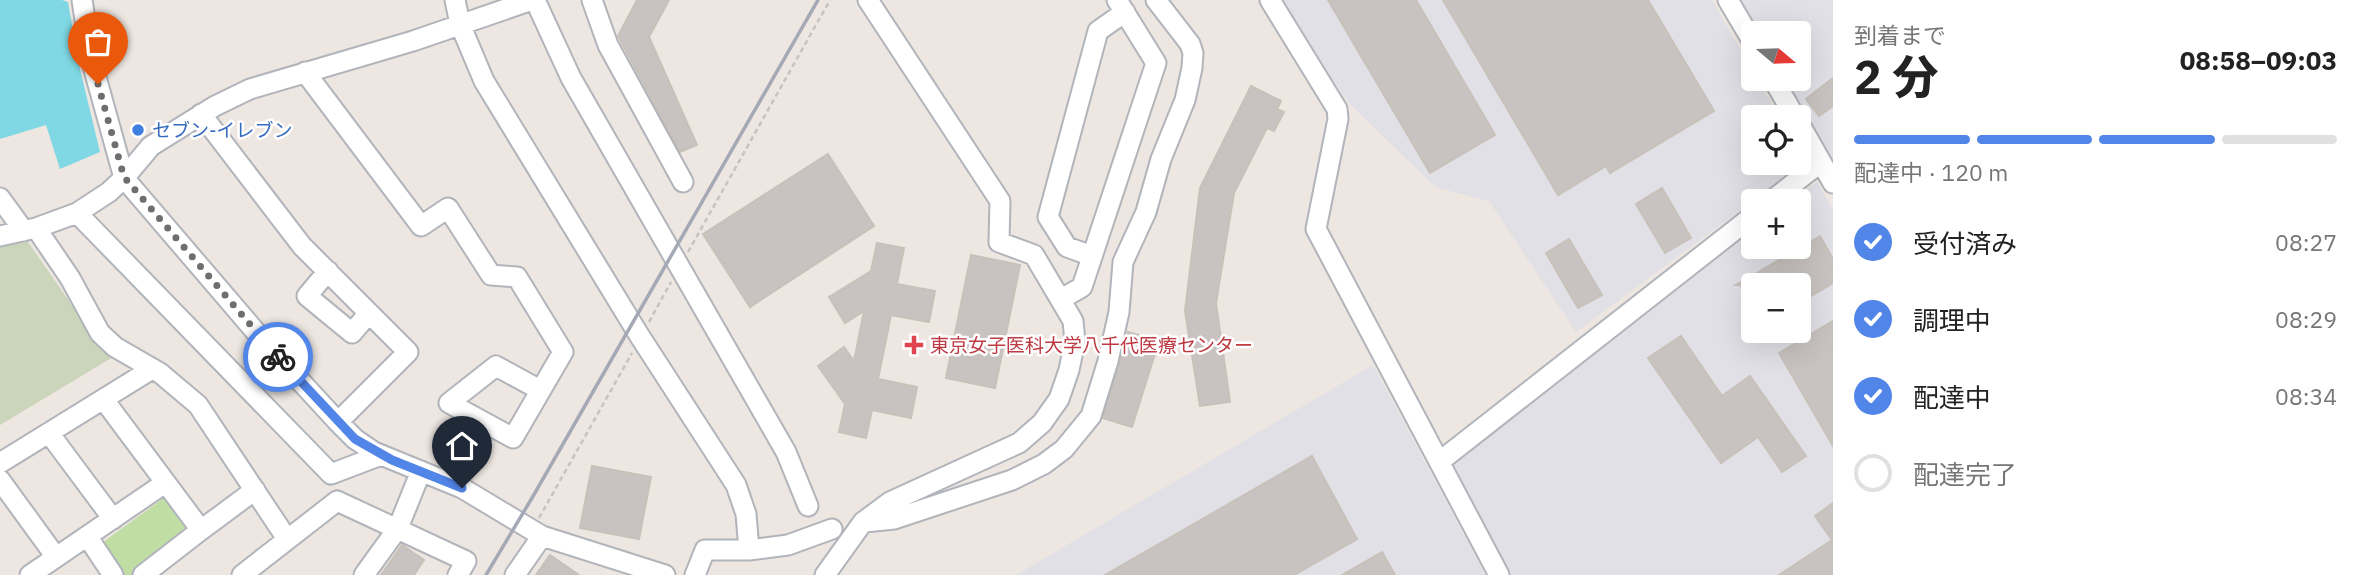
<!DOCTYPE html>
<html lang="ja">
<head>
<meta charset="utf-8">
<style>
	body { margin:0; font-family:"IBM Plex Sans","Noto Sans JP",sans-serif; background:#f6f6f6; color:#222; height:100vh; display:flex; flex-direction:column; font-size:26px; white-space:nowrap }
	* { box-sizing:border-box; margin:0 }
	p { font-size:23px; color:#767676 }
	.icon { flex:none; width:38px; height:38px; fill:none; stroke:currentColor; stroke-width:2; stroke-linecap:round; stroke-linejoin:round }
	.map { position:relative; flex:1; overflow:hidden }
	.panel { display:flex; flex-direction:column; background:#fff; width:525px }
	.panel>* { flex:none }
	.needle { width:46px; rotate:109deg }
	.tools { position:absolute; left:1741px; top:21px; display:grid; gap:14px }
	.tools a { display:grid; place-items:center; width:70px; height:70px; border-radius:7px; background:#fff; box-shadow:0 7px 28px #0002; font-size:35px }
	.pin { position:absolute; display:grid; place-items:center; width:60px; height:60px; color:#fff; margin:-72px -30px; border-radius:50% 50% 50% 0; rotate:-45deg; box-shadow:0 0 7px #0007 }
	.pin .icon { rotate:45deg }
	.courier { position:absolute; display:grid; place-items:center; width:70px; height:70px; margin:-35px; border:5px solid #5285e8; border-radius:50%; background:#fff; color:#222; box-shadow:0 2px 9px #0007 }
	.headline em { font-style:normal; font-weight:800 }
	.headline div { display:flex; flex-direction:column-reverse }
	.headline { display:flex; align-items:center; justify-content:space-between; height:119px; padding:0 21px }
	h1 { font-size:46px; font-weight:800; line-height:52px }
	.bar { display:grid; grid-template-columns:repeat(4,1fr); gap:10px 7px; align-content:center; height:84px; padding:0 21px }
	.bar i { height:9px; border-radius:5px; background:#e0e0e0 }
	.bar .selected { background:#5285e8 }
	.bar p { grid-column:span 4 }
	ol { padding:0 21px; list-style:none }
	li { display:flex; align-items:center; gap:21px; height:77px }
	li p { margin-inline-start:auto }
	li .icon { padding:7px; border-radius:50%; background:#5285e8; color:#fff; stroke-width:4 }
	li:last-child { color:#767676 }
	li i { width:38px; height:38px; border:4px solid #e0e0e0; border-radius:50% }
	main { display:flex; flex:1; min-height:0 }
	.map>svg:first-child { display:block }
</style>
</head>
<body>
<main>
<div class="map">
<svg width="1833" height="575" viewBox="0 0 1833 575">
	<rect width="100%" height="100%" fill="#ede6e1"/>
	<path fill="#e1e0e6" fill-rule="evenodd" d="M1275 0H1712L1753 72 1754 79H1757L1779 117H1754V163H1799V151L1805 162 1576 332 1489 201 1435 187 1350 104Z
		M1740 0H1833V163L1784 79H1799V33H1758Z
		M1817 182 1833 210V575H1511L1451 464 1753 231 1754 247H1799V201H1793ZM1754 285H1799V331H1754Z
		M1373 365 1485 575H1016Z"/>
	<path fill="#c0dda3" d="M168 495 192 525 138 575H117L99 545Z"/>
	<path fill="#cbd5ba" d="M28 242 76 311 113 357 0 425V247Z"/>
	<path fill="#7fd8e3" d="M0 0H62L68 2 80 69 100 152 60 169 46 125 0 139Z"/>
	<path fill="#c8c3c0" stroke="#c8c1ba" stroke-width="2" d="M637 0H669L649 37 697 145 680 152 618 36Z
		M1328 0H1416L1495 135 1430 173Z
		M1443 0H1648L1714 111 1610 173 1606 166 1558 195Z
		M1833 78V106L1819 116 1806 99Z
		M1251 86 1281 101 1277 109 1284 112 1274 131 1267 128 1234 193 1216 303 1230 402 1200 406 1185 311 1200 188Z
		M828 154 874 226 750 307 703 234Z
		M1662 188 1691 238 1665 253 1636 204Z
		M1820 236 1833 259V283L1799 303V285H1754V308L1740 285H1736Z
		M1569 239 1602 295 1578 308 1546 253Z
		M877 243 904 248 897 284 935 291 929 322 891 315 878 379 917 387 911 418 872 410 866 438 839 432 845 404 818 366 844 347 854 361 864 311 845 323 829 297 871 271Z
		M971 255 1020 265 995 388 946 378Z
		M1833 321V446L1779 353Z
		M1128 332 1159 341 1132 427 1103 418Z
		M1681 336 1722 396 1750 376 1806 456 1782 472 1758 437 1721 463 1648 358Z
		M1312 456 1357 539 1294 575H1105Z
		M592 466 651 477 639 539 580 528Z
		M1833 503V575H1779L1832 540 1815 516Z
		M402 545 424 560 414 575H381Z
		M1382 552 1395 575H1342Z
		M550 555 579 575H536Z"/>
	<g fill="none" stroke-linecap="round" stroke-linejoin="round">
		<defs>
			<path id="minor" d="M82 0 91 59 124 178 267 345 338 422 355 439 374 452 462 488 542 536 665 575
				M455 0 460 24 484 81 639 335 736 485 746 514 749 550
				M535 0 571 78 786 452 808 506
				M592 0 608 45 683 182
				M1270 0 1337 109 1338 119 1316 229 1499 575
				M1728 0 1754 44
				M305 72 421 226 448 208 491 275 517 277 563 352 513 438 449 403 496 366 540 390
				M1773 79 1795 117
				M201 114 302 246 408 352 338 422
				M1799 123 1833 183
				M0 198 24 231
				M1771 201 1821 162
				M77 213 331 474 381 455
				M36 228 70 278 100 333 115 347 160 373 198 405 287 539
				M0 236 36 228 77 213 109 192 124 178 151 146 215 106 250 89 413 41 532 0
				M1092 256 1067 247 1048 217 1098 31 1125 12
				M328 271 307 296 352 333 369 313
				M1061 299 1082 287 1156 63 1117 0
				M104 400 201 530 143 575
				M49 433 113 519
				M1439 462 1754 215
				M0 463 152 369
				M0 480 56 557
				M865 522 894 519 1012 480 1044 464 1064 449 1091 416 1108 361 1119 312 1123 262 1146 212 1161 159 1185 100 1192 68 1193 53 1190 44 1156 0
				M201 530 255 490
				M87 536 113 575
				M30 575 165 483
				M242 575 337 501 466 561 458 575
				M364 575 398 528 421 471
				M515 575 542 536
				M695 575 705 550H749L788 545 832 529
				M825 575 863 522 890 502 1019 443 1042 423 1059 399 1069 370 1075 341 1073 321 1034 255 999 242 1000 201 868 0"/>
		</defs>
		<use href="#minor" stroke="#b1b4bb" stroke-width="23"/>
		<path stroke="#c4c4c4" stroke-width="2.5" stroke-dasharray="5 3.5" stroke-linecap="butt" d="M688 252 830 0
			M649 322 671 282
			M539 518 632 353"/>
		<use href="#minor" stroke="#fff" stroke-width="19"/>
		<path stroke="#a4a9b5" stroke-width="3.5" d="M486 575 532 498 818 0"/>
	</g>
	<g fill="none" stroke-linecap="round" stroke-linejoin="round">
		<path stroke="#706e6c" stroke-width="7" stroke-dasharray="0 12.6" d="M98 84 124 177 278 357"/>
		<path stroke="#5285e8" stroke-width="9" d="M278 357 355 439 392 460 462 488"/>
	</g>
	<circle fill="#3f7fe0" stroke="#fff" stroke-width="2.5" cx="138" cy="130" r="7"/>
	<path fill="#e0444e" stroke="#fff" stroke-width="2.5" d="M910.5 334.5h7v7h7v7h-7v7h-7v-7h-7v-7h7z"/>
	<g text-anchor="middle" stroke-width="5" stroke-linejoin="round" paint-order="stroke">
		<g font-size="19" fill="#366cbe" stroke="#fff" text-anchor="start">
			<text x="152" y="137">セブン-イレブン</text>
		</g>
		<g font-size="19" fill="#be3a42" stroke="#fff" text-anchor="start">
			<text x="930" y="352">東京女子医科大学八千代医療センター</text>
		</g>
	</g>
</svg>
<div class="tools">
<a><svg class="needle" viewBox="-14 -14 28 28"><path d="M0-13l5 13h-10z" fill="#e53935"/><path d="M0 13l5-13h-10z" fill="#767676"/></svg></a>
<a><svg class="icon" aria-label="locate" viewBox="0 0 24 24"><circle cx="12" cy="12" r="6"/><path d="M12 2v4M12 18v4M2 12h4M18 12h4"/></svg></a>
<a>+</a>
<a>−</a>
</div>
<div class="pin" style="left:98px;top:84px;background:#ea580c"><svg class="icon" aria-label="bag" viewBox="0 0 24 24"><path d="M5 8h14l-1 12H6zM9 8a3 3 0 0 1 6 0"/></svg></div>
<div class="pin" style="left:462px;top:488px;background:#1f2937"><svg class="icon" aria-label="home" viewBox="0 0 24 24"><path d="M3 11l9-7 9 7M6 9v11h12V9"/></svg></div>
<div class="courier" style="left:278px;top:357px"><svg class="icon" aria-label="bike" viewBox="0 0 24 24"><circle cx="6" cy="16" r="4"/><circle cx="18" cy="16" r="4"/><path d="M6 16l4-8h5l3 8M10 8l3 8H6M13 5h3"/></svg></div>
</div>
<section class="panel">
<div class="headline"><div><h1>2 分</h1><p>到着まで</p></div><em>08:58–09:03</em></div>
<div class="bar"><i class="selected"></i><i class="selected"></i><i class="selected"></i><i></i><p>配達中 · 120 m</p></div>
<ol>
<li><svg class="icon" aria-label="check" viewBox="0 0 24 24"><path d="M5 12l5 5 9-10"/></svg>受付済み<p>08:27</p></li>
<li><svg class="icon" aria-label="check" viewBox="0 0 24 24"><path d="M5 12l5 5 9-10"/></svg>調理中<p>08:29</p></li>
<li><svg class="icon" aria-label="check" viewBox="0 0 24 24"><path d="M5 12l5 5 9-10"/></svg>配達中<p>08:34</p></li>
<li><i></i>配達完了</li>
</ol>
</section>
</main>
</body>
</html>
